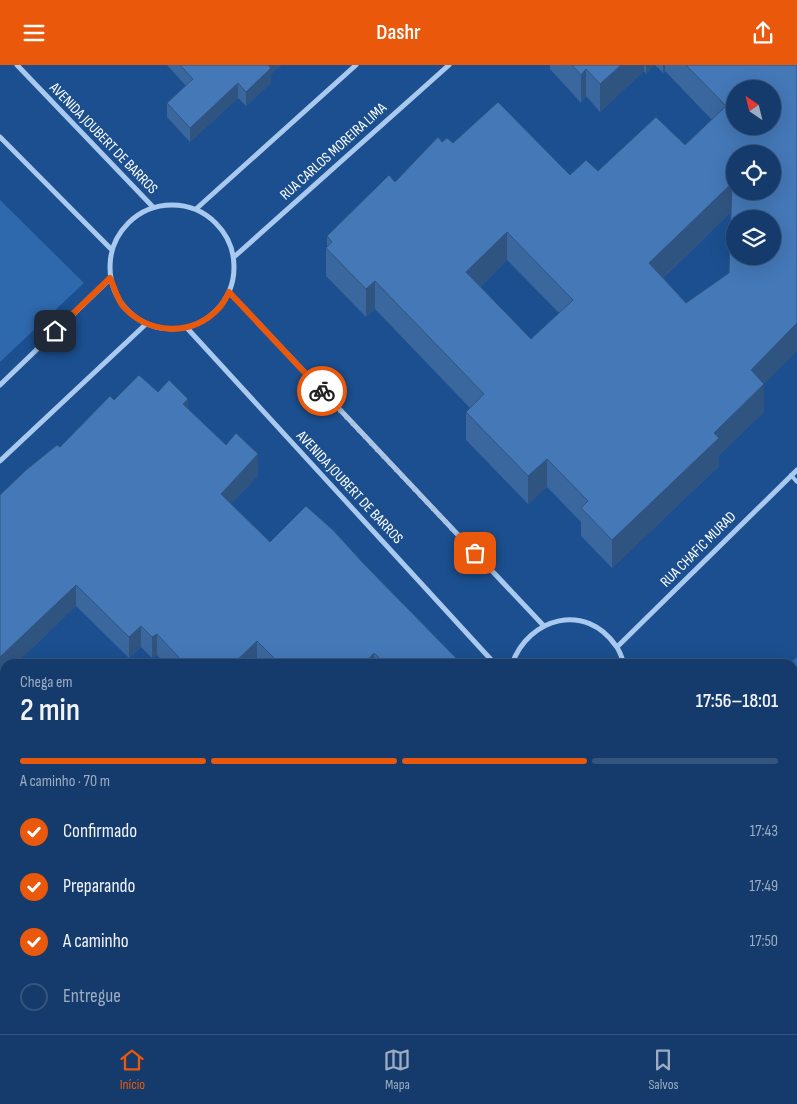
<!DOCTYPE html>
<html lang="pt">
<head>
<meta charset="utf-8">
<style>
	body { margin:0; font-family:"Sofia Sans Condensed",sans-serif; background:#1d4271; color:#f1f3f6; height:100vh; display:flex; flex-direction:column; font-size:19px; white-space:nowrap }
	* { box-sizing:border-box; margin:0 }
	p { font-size:16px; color:#9dadc1 }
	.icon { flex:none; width:28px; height:28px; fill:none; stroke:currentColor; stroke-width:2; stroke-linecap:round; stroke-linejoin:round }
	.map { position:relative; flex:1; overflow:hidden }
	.drawer { position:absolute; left:0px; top:594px; width:798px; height:376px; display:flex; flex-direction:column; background:#143b6b; border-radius:15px 15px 0 0; box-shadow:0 5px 20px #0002,0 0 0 1px #33557e }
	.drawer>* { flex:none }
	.needle { width:32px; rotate:325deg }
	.buttons { position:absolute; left:726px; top:15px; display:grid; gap:10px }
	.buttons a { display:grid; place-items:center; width:55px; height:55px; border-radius:50%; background:#143b6b; box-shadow:0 5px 20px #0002,0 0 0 1px #33557e; font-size:25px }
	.pin { position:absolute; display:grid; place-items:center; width:42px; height:42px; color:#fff; margin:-21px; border-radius:10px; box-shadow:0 2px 8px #0006 }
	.courier { position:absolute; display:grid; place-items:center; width:50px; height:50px; margin:-25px; border:4px solid #ea580c; border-radius:50%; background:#fff; color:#222; box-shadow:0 1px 6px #0007 }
	.summary em { font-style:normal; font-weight:600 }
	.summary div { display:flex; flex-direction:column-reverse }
	.summary { display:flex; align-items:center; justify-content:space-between; height:85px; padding:0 20px }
	h1 { font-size:32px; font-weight:600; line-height:38px }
	.bar { display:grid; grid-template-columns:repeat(4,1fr); gap:8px 5px; align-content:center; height:60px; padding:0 20px }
	.bar i { height:6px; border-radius:4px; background:#33557e }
	.bar .on { background:#ea580c }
	.bar p { grid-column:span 4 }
	ol { padding:0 20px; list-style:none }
	li { display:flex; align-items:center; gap:15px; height:55px }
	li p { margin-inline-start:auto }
	li .icon { padding:5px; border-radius:50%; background:#ea580c; color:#fff; stroke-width:4 }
	li:last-child { color:#9dadc1 }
	li i { width:28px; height:28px; border:2px solid #33557e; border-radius:50% }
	header { display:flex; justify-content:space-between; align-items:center; height:65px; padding:0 20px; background:#ea580c; color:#fff; font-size:22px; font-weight:600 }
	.tab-bar { display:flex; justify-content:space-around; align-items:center; height:70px; border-top:1px solid #33557e; background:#143b6b; font-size:14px; color:#9dadc1 }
	.tab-bar a { display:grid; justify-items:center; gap:2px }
	.tab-bar .on { color:#ea580c }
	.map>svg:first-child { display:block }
</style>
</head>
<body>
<header><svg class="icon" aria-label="menu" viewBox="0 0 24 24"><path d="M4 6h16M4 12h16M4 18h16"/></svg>Dashr<svg class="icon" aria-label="share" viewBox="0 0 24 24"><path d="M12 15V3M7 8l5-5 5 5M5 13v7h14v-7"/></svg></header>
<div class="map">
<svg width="797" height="969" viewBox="0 0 797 969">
	<rect width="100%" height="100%" fill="#1b4f8f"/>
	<path fill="#2e69ad" d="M0 135 84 218 0 297Z
		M797 592V654L793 649 792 599H789Z"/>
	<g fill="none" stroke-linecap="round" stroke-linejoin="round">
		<path stroke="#a9c9ee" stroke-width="4" d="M791 410 797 417"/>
		<path stroke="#a9c9ee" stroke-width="5" d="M17 0 153 142
			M0 72 112 185
			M110 202a62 62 0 1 1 124 0a62 62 0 1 1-124 0Z
			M196 144 356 0
			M234 192 449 0
			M229 227 543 560
			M187 263 495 599
			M0 320 111 213
			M0 396 146 259
			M617 582 797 405
			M512 599C529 552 586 537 616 581 620 586 622 593 624 599
			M792 820 797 825
			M792 925 797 931
			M180 969 185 965"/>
	</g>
	<path fill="#3a679d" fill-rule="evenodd" d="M167 0H281L271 9V18L246 41 238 33 190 77 167 52V38L186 21Z
		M550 0H654L646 9 644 6 600 47 586 31 581 38 550 4Z
		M655 0H797L764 319V347L719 390V401L612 503 581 471V457L547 422 528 439 466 375V347L470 343 375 244 366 252 326 211V183L327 182V171L395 117 442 77 453 78 570 110 598 106 685 80 712 55 665 6 663 8ZM731 147 729 208 686 238 663 213ZM507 195 559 248 531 274 480 222Z
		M158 327 188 344 258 410 231 439 270 477 364 499 457 599H259L257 597 255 599H165L157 590 152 593 141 582 129 593 76 541 15 599H5V758L0 753V430L60 382 114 335Z
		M641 965H669L664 969H644Z
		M681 965H769V969H684Z"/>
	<path fill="#305480" d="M266 0H281L271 9V18L246 41V27Z
		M621 0H644V6L600 47V19Z
		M646 0H654L646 9Z
		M663 0H665V6L663 8Z
		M586 4V31L581 38V10Z
		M238 18V33L190 77V63Z
		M732 118V146L649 226V198Z
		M507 167V195L466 235V207Z
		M375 216V244L366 252V224Z
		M797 258V286L764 319V347L719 390V401L612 503V475L714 368 751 305Z
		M188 334V355L183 339Z
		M258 389V410L221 450V429Z
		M547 394V422L528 439V411Z
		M76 520V541L15 599H5V608L0 613V592Z
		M141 561V582L129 593V572Z
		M157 569V590L152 593V572Z
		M257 576V597L255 599H233Z
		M374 588V599H364Z
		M457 594V599H452Z
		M5 910V932L0 936V915Z
		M652 965H669L664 969H652Z
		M765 965H769V969H761Z"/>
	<path fill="#4478b7" stroke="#305480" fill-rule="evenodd" d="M180 0H268L271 3 246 27 238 18 190 63 167 38 193 14Z
		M572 0H621L600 19 586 4 581 10Z
		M686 0H797V258L751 305 764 319 714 368 719 373 612 475 581 443 588 436 547 394 528 411 466 347 484 329 375 216 366 224 326 183 332 177 327 171 389 110 395 117 438 72 442 77 447 73 453 78 498 37 570 110 586 95 598 106 656 52 685 80 726 41ZM735 24H772V61H735ZM735 89H772V126H735ZM732 118 729 208 686 238 649 198ZM735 154H772V191H735ZM507 167 573 235 531 274 466 207Z
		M139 310 158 327 169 315 188 334 183 339 226 380 236 368 258 389 221 429 270 477 306 441 333 465 364 499 457 594 452 599H386L374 588 364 599H280L257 576 233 599H185L157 569 152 572 141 561 129 572 76 520 0 592V430L26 405 57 380 60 382 110 331 114 335Z
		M0 603 5 608V737L0 732Z
		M0 815 5 821V910L0 915Z
		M287 965H593L596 969H283Z
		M697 965H765L761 969H700Z"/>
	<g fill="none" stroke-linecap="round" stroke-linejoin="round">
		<path stroke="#afc1d8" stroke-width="5" stroke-dasharray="0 9" d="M322 326 475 488"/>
		<path stroke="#ea580c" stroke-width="6" d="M55 266 110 213C114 221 117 234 123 241 148 270 192 272 219 243 223 239 226 233 229 227L322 326"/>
	</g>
	<g text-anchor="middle" stroke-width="4.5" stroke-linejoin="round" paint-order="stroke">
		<g font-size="15" fill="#fff" stroke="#1b4f8f">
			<text transform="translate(104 73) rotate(46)" y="5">AVENIDA JOUBERT DE BARROS</text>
			<text transform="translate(333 86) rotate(-42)" y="5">RUA CARLOS MOREIRA LIMA</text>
			<text transform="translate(350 422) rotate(47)" y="5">AVENIDA JOUBERT DE BARROS</text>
			<text transform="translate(698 484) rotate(-45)" y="5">RUA CHAFIC MURAD</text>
		</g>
	</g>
</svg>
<div class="buttons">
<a><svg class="needle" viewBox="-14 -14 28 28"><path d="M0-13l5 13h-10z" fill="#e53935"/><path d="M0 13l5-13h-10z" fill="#9dadc1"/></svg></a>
<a><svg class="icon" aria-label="locate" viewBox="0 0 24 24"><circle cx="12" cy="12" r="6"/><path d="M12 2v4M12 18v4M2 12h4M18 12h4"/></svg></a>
<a><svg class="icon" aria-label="layers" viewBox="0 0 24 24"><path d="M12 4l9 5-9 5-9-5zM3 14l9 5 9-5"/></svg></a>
</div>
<div class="pin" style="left:475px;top:488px;background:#ea580c"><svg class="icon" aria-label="bag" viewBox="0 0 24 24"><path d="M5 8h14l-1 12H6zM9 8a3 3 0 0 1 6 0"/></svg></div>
<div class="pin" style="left:55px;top:266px;background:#1f2937"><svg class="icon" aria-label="home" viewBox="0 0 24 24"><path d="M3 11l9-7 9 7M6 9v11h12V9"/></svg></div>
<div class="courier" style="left:322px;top:326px"><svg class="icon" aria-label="bike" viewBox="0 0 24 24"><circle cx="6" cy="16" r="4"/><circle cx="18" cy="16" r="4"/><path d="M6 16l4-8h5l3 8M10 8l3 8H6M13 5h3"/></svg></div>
<section class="drawer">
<div class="summary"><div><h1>2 min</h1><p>Chega em</p></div><em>17:56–18:01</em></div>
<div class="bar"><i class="on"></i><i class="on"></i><i class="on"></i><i></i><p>A caminho · 70 m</p></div>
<ol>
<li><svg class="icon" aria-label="check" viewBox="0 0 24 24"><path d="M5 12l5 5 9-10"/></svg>Confirmado<p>17:43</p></li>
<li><svg class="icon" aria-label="check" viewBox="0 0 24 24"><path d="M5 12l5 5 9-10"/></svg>Preparando<p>17:49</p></li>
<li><svg class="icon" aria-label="check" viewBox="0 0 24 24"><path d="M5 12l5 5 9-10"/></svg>A caminho<p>17:50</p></li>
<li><i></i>Entregue</li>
</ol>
</section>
</div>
<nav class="tab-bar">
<a class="on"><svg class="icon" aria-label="home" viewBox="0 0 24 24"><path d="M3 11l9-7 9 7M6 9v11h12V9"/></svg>Início</a>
<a><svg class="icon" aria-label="map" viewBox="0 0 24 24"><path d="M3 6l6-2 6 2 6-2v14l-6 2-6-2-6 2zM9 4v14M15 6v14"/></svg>Mapa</a>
<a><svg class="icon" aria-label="saved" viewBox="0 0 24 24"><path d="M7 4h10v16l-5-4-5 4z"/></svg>Salvos</a>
</nav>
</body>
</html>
